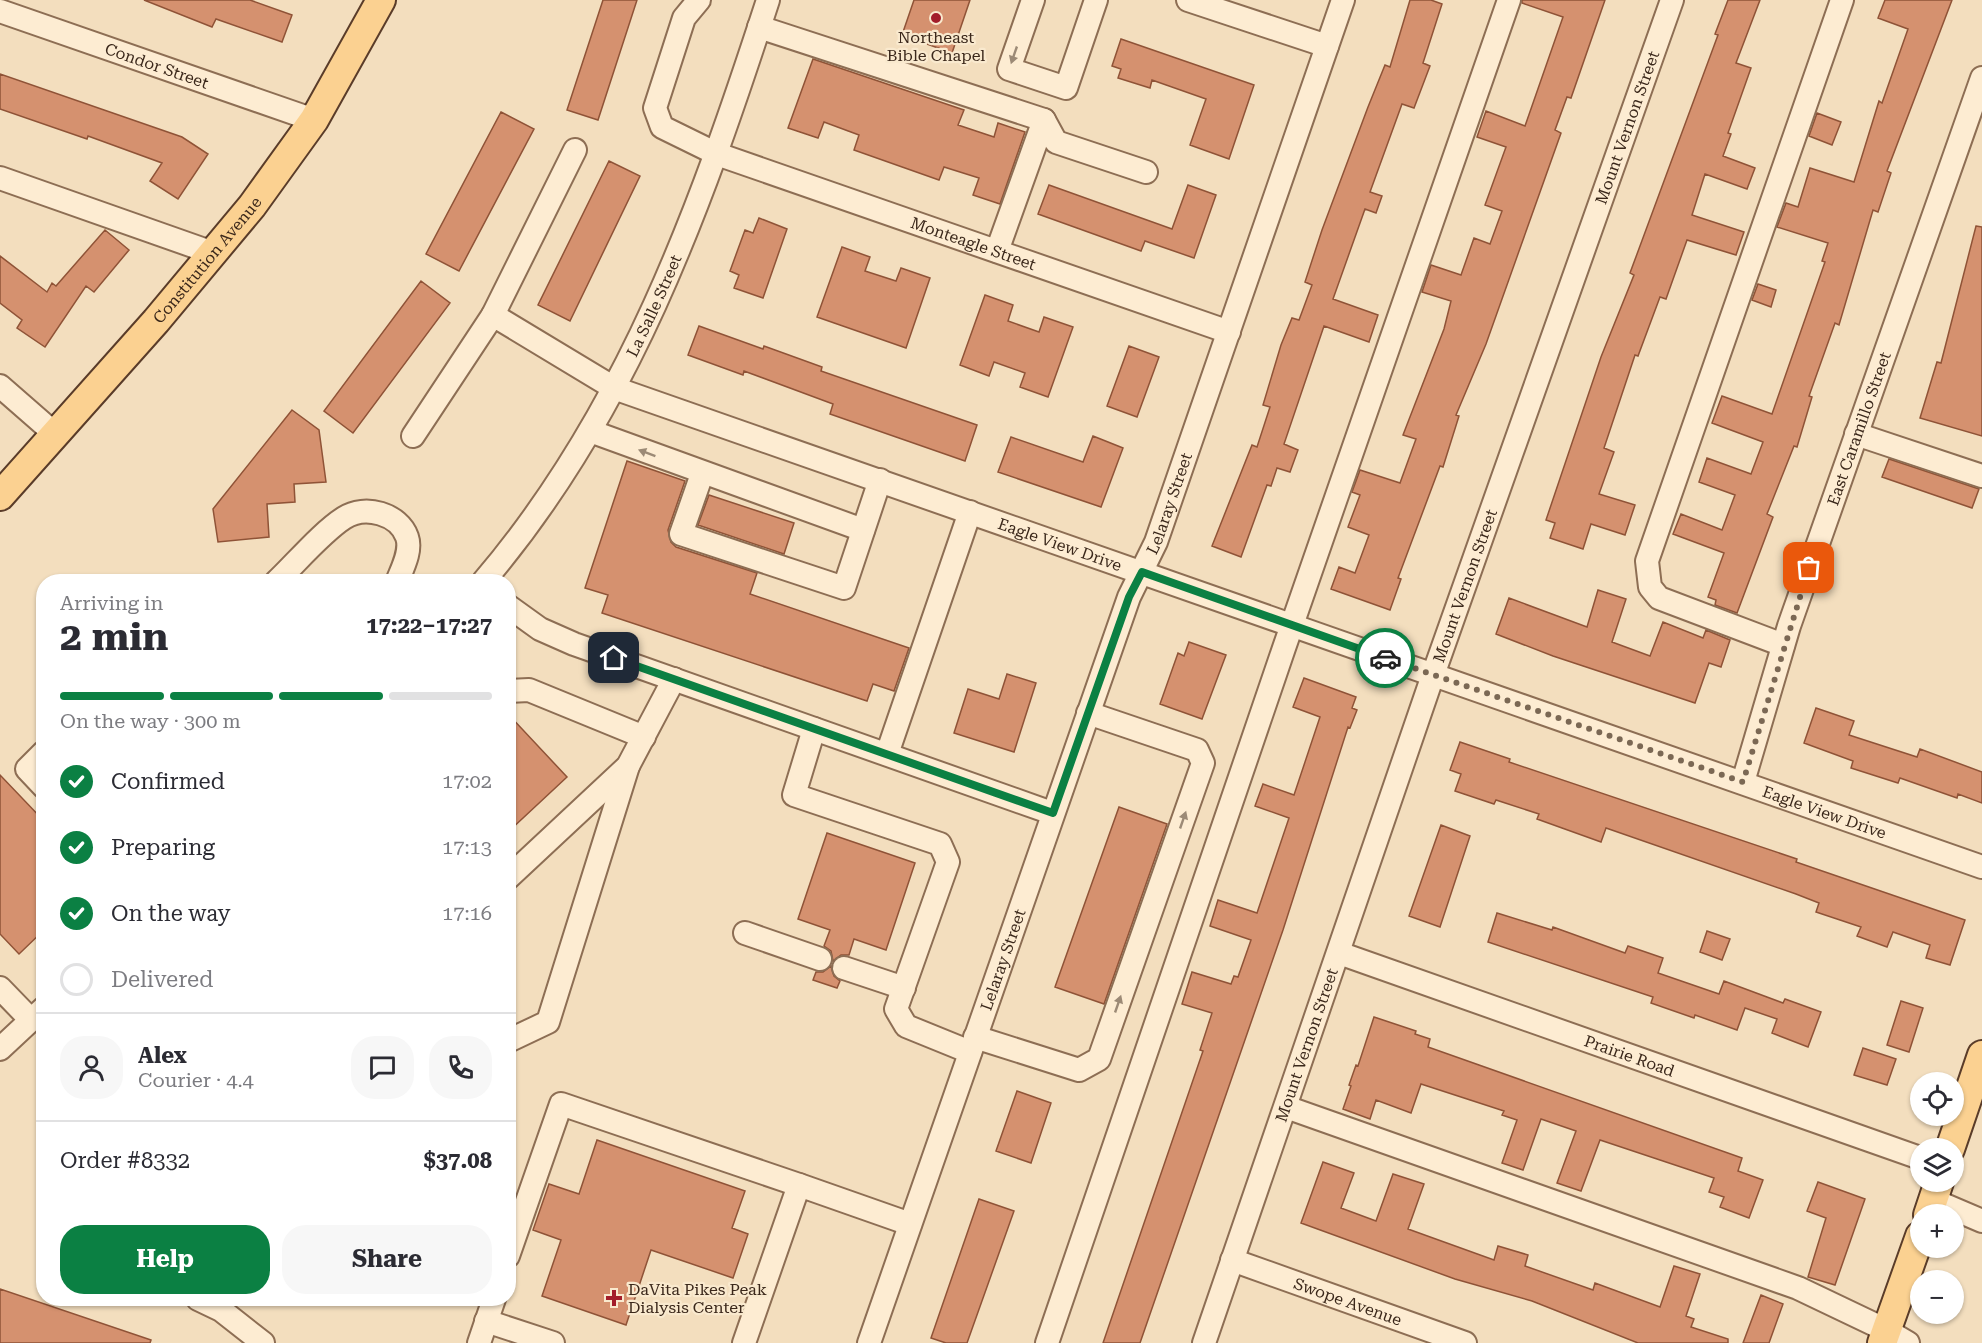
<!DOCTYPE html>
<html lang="en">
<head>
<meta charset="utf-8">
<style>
	body { margin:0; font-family:"Roboto Serif",serif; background:#f7f7f7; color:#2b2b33; height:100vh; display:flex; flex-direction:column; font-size:22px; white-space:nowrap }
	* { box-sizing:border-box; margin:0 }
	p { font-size:20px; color:#7c7c81 }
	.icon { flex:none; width:33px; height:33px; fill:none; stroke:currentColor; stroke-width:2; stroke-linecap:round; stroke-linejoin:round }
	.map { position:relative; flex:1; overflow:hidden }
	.drawer { position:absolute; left:36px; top:574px; width:480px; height:732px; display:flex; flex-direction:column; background:#fff; border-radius:24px; box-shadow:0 2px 4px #0004 }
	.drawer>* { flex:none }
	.buttons { position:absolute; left:1910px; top:1072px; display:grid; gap:12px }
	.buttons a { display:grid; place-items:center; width:54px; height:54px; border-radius:50%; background:#fff; box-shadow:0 2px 4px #0004; font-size:30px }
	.pin { position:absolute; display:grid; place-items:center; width:51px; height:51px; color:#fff; margin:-26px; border-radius:12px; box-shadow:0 3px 9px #0006 }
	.courier { position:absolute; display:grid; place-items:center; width:60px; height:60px; margin:-30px; border:4px solid #0b8043; border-radius:50%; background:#fff; color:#222; box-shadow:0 2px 8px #0007 }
	.headline em { font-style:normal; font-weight:700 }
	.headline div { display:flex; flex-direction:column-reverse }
	.headline { display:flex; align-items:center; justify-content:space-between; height:102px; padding:0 24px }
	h1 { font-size:39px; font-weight:700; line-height:45px }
	.bar { display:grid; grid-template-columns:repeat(4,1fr); gap:9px 6px; align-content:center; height:72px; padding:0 24px }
	.bar i { height:8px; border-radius:4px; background:#e1e1e2 }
	.bar .selected { background:#0b8043 }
	.bar p { grid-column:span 4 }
	.line { display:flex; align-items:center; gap:15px; padding:0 24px; border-top:2px solid #e1e1e2 }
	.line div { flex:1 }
	.round { display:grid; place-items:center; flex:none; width:63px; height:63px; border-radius:24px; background:#f7f7f7 }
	ol { padding:0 24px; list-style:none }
	li { display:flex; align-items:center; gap:18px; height:66px }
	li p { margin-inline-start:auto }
	li .icon { padding:6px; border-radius:50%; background:#0b8043; color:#fff; stroke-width:4 }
	li:last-child { color:#7c7c81 }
	li i { width:33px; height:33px; border:3px solid #e1e1e2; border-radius:50% }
	.cta { display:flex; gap:12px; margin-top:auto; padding:12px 24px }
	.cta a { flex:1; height:69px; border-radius:24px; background:#0b8043; color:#fff; font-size:24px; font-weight:700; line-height:69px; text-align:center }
	.cta a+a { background:#f7f7f7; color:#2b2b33 }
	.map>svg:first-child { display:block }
</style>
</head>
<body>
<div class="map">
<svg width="1982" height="1343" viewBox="0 0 1982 1343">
	<rect width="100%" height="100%" fill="#f3debe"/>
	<path fill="#d5916f" stroke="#8f5337" stroke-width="1.5" d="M144 0H250L292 15 282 42 216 19 212 27Z
		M603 0H637L598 120 567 110Z
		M914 0H970L952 53 902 35Z
		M1410 0H1431L1442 4 1423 63 1430 66 1414 108 1402 104 1370 192 1382 196 1376 213 1365 209 1333 299 1378 315 1369 342 1324 326 1284 444 1298 450 1290 472 1277 468 1271 486 1267 485 1241 557 1212 546 1252 445 1257 447 1270 407 1263 405 1281 345 1292 318 1299 320 1312 285 1305 282 1322 230 1368 107 1385 65 1390 67Z
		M1522 0H1605L1571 98 1567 97 1555 130 1561 133 1486 344 1456 415 1459 416 1443 467 1440 466 1398 578 1401 579 1390 610 1331 589 1339 567 1355 573 1369 535 1348 527 1360 495 1352 492 1360 470 1400 483 1416 439 1403 435 1444 329 1451 301 1422 292 1431 265 1461 275 1474 238 1490 244 1502 211 1485 205 1506 147 1477 137 1486 111 1525 126 1563 17 1522 3Z
		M1728 0H1760L1736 63 1751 68 1728 133 1731 134 1723 156 1755 168 1747 189 1705 174 1692 215 1744 232 1736 255 1687 240 1666 299 1660 297 1638 356 1635 355 1604 448 1614 452 1599 494 1635 505 1625 535 1591 524 1583 549 1550 538 1555 523 1546 520 1601 357 1634 275 1630 273 1718 35 1715 34Z
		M1885 0H1952L1887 171 1891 173 1878 212 1873 210 1839 325 1835 323 1809 396 1812 397 1797 447 1794 446 1767 514 1773 517 1737 613 1715 605 1716 600 1708 597 1724 553 1673 534 1681 514 1722 530 1735 495 1699 482 1707 458 1751 474 1763 442 1712 423 1722 396 1772 414 1825 262 1822 261 1828 243 1777 227 1786 203 1798 207 1810 168 1854 182 1879 101 1882 103 1908 29 1878 18Z
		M1121 39 1254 85 1229 159 1190 145 1206 99 1152 80 1150 88 1118 78 1121 69 1112 66Z
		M813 59 964 110 958 125 994 137 998 123 1025 132 1000 204 973 195 979 178 944 167 939 180 854 150 859 135 824 122 818 138 788 128Z
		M0 74 182 137 208 154 178 199 150 181 162 163 88 136 87 139 0 109Z
		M501 112 534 129 459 271 426 254Z
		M1817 113 1841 122 1832 145 1809 136Z
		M609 161 640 176 570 321 538 305Z
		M1049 185 1172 229 1188 185 1216 195 1194 258 1145 241 1141 251 1038 214Z
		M759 218 787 229 763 298 734 288 739 275 730 271 745 230 753 233Z
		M1976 226 1982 227V436L1920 418 1937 362 1941 363Z
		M105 230 129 250 94 292 86 286 45 347 17 328 22 320 0 303V256L47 292 52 283 56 286Z
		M842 247 870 257 865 271 896 281 901 268 930 278 906 348 817 317Z
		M421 281 450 303 353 433 324 411Z
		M1758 284 1776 290 1771 307 1752 300Z
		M985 295 1013 305 1008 321 1039 332 1044 317 1073 327 1048 397 1020 387 1025 373 994 362 989 376 960 365Z
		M699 326 763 349 764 346 822 367 821 371 977 425 965 461 830 414 833 404 744 371 743 375 688 355Z
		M1129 346 1159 357 1137 417 1107 406Z
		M292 410 319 430 326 482 294 484 295 502 267 504 269 537 218 542 213 509Z
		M1093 436 1123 448 1101 507 998 472 1011 437 1083 462Z
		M1889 459 1979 489 1972 508 1882 477Z
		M627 461 685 481 668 530 671 542 676 547 757 573 750 594 909 648 894 691 873 684 867 701 602 613 608 595 585 588Z
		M709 495 794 523 784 554 698 525Z
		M1598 590 1626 599 1612 642 1650 656 1663 622 1703 638 1706 630 1730 640 1721 667 1709 663 1695 703 1553 656 1496 634 1509 598 1587 627Z
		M1189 642 1226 655 1202 719 1160 704 1178 653 1184 656Z
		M1007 674 1036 683 1014 752 954 733 968 689 999 699Z
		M1304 678 1356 697 1352 708 1357 710 1350 728 1348 727 1283 930 1140 1343H1103L1203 1051 1200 1050 1212 1013 1182 1004 1192 972 1231 984 1234 976 1238 977 1251 940 1210 926 1218 900 1257 913 1289 818 1255 806 1263 784 1294 795 1320 717 1293 707Z
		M1816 708 1854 721 1849 735 1917 757 1920 749 1982 772V803L1958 794 1957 798 1900 778 1898 783 1851 768 1853 761 1804 743Z
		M508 714 567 777 508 832Z
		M1460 742 1510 759 1509 762 1797 859 1796 862 1965 920 1950 965 1926 958 1930 945 1893 932 1887 947 1857 936 1861 927 1816 912 1819 903 1796 894 1606 828 1601 842 1537 819 1539 814 1496 800 1494 804 1455 791 1461 774 1450 770Z
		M0 775 44 821V930L19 954 0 934Z
		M1119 807 1167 824 1104 1004 1055 987Z
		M1441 825 1470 836 1440 927 1409 916Z
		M827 833 915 863 886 950 854 939 849 955H841L833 961 831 951 824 946 830 930 798 919Z
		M1497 913 1552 930 1553 927 1625 953 1628 946 1663 958 1658 973 1719 994 1724 981 1783 1003 1785 999 1821 1012 1808 1047 1772 1033 1777 1019 1745 1008 1737 1030 1695 1015 1694 1018 1651 1003 1653 997 1488 942Z
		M1707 931 1730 939 1722 960 1700 952Z
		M831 966 834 976 840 981 837 988 813 980 816 972H823Z
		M1901 1001 1923 1008 1909 1052 1887 1045Z
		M1374 1017 1416 1031 1415 1034 1430 1039 1428 1047 1742 1158 1738 1171 1763 1180 1749 1218 1720 1207 1724 1197 1709 1192 1714 1178 1600 1140 1581 1191 1557 1183 1576 1131 1541 1119 1523 1170 1502 1163 1517 1120 1502 1115 1504 1111 1421 1084 1411 1113 1376 1100 1370 1119 1343 1109 1351 1086 1349 1085 1356 1065 1358 1066Z
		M1863 1048 1896 1059 1887 1085 1854 1075Z
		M1017 1091 1051 1103 1031 1163 996 1151Z
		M597 1140 745 1191 732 1228 748 1234 733 1278 651 1250 626 1325 542 1296 561 1240 533 1230 549 1184 579 1194Z
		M1323 1162 1354 1173 1341 1208 1376 1221 1393 1174 1424 1184 1408 1229 1494 1260 1498 1246 1528 1255 1525 1266 1593 1290 1595 1283 1660 1307 1674 1266 1700 1274 1686 1316 1694 1319 1691 1327 1728 1339V1343H1638L1532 1301 1455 1279 1301 1223Z
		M1818 1182 1865 1199 1835 1285 1808 1277 1826 1218 1807 1211Z
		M979 1199 1014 1211 967 1343H946L931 1338Z
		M0 1289 151 1340 150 1343H0Z
		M1761 1295 1783 1304 1769 1343H1743Z"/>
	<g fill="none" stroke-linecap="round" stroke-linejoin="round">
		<defs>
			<g id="minor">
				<path id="s1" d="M699 0 684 18 655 108 662 127 717 154 1229 332"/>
				<path d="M1033 0 1009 69 1066 88 1096 0"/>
				<path d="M1188 0 1327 46"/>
				<path id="s2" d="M0 11 314 120"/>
				<path d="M759 27 1044 120 1056 142 1146 172"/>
				<path d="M0 178 213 253"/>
				<path d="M997 251 1044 120"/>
				<path d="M493 315 575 150"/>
				<path d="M0 386 55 434"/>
				<path d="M590 431 863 530"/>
				<path d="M1856 434 1982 476"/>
				<path id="s3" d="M413 436 493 315 614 388 1982 867"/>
				<path d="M702 474 681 534 844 588 880 480"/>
				<path d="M276 582C296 563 322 532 344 518 365 504 399 514 407 537 412 551 402 569 397 582"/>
				<path id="s4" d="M483 582C628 412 700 209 768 0"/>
				<path d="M508 606 540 629 574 644 1052 813"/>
				<path d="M1783 645 1659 598 1650 587 1647 561 1842 0"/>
				<path d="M508 691 529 690 644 737"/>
				<path d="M814 729 794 795 940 844 948 862 896 1009 906 1026 970 1052"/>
				<path d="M44 752 27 769 44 787"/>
				<path d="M887 754 970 512"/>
				<path id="s5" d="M1743 782 1789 626 1982 78"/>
				<path d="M508 878 628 766 674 679"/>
				<path d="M745 933 820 959"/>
				<path id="s6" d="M1339 953 1920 1158"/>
				<path d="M844 968 904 988"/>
				<path d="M0 988 31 1020"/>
				<path d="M975 1037 1079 1070 1099 1059 1203 763 1197 750 1088 713"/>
				<path d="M508 1041 548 1022 628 766"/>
				<path d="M0 1049 44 1008"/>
				<path d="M1286 1107 1798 1288 1886 1330 1908 1343"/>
				<path d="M1933 1200 1982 1221"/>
				<path d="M508 1256 561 1104 799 1185"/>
				<path id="s7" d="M1232 1260 1465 1343"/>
				<path d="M198 1299 221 1310 263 1343"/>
				<path d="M486 1321 553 1343"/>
				<path d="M479 1343 494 1299"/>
				<path d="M744 1343 799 1185 910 1224"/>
				<path id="s8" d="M869 1343 1129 597 1156 542 1343 0"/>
				<path d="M1047 1343 1284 648 1509 0"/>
				<path id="s9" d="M1204 1343 1433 675 1672 0"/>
			</g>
			<g id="major">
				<path id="s10" d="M0 496 156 321 252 206 314 120 381 0"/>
				<path d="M1950 1149 1982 1055"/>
				<path d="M1928 1215 1939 1182"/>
				<path d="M1882 1343 1920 1236"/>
			</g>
		</defs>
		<use href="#minor" stroke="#8d6e54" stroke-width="26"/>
		<use href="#major" stroke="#5a3c29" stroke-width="32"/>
		<use href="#minor" stroke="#fdecd2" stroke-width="22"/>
		<use href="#major" stroke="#fbd191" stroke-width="28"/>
	</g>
	<defs><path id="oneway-solid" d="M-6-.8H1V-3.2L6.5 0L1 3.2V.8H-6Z" transform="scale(1.5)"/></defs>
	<g fill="#9c8a76">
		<use href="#oneway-solid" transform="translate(1014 55) rotate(109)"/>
		<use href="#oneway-solid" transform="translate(647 453) rotate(-159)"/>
		<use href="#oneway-solid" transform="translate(1183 820) rotate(-71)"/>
		<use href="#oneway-solid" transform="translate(1118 1004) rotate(-71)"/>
	</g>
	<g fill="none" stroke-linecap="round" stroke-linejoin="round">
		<path stroke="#7b6854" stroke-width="6" stroke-dasharray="0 10.8" d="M1385 658 1743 782 1809 568"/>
		<path stroke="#0b8043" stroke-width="8" d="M614 658 1053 813 1129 597 1142 572 1385 658"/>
	</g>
	<g fill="#a31d2a" stroke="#f9e9ce" stroke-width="2">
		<circle cx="936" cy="18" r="6"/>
		<path d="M611 1289h6v6h6v6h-6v6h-6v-6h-6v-6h6z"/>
	</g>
	<g text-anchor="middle" stroke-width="4.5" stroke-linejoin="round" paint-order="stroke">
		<g font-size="16" fill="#3b281b" stroke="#f9e9ce">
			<text x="936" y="43">Northeast<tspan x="936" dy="18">Bible Chapel</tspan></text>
			<text x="628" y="1295" text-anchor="start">DaVita Pikes Peak<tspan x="628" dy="18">Dialysis Center</tspan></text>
		</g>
		<g font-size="16" fill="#3b281b" stroke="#f9e9ce">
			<text dy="6" stroke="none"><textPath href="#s2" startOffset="166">Condor Street</textPath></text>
			<text dy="6" stroke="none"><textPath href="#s9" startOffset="1287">Mount Vernon Street</textPath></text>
			<text dy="6" stroke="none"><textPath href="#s1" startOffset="471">Monteagle Street</textPath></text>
			<text dy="6" stroke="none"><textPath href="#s10" startOffset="314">Constitution Avenue</textPath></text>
			<text dy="6" stroke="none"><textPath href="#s4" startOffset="326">La Salle Street</textPath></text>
			<text dy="6" stroke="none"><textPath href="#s5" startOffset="372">East Caramillo Street</textPath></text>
			<text dy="6" stroke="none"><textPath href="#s8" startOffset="892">Lelaray Street</textPath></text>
			<text dy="6" stroke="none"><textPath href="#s3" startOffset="759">Eagle View Drive</textPath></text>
			<text dy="6" stroke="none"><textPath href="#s9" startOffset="801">Mount Vernon Street</textPath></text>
			<text dy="6" stroke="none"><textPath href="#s3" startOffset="1569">Eagle View Drive</textPath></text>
			<text dy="6" stroke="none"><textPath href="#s8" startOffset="406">Lelaray Street</textPath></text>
			<text dy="6" stroke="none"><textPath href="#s9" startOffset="315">Mount Vernon Street</textPath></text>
			<text dy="6" stroke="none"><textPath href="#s6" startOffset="308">Prairie Road</textPath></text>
			<text dy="6" stroke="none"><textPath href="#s7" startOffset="123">Swope Avenue</textPath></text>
		</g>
	</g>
</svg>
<div class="buttons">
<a><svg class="icon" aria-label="locate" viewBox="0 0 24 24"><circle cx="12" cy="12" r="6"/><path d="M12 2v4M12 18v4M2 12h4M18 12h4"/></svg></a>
<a><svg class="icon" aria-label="layers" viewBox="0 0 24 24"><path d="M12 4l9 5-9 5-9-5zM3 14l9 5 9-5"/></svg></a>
<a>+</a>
<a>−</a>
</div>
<div class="pin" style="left:1809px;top:568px;background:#ea580c"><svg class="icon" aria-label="bag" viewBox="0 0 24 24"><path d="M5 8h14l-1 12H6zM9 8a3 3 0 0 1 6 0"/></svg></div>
<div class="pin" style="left:614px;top:658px;background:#1f2937"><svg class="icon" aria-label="home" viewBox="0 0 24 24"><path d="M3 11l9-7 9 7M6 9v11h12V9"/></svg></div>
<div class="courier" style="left:1385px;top:658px"><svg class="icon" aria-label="car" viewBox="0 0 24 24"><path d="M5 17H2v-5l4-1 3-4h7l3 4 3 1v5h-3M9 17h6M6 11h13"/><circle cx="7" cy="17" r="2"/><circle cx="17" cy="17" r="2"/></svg></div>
<section class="drawer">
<div class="headline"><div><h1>2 min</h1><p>Arriving in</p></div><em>17:22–17:27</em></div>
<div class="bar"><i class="selected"></i><i class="selected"></i><i class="selected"></i><i></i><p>On the way · 300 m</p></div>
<ol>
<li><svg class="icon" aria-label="check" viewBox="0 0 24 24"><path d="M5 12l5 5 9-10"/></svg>Confirmed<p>17:02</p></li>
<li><svg class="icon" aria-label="check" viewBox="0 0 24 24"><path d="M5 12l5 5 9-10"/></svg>Preparing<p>17:13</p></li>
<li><svg class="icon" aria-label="check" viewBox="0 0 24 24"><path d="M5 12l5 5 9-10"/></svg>On the way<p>17:16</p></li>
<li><i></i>Delivered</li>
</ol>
<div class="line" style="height:108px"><a class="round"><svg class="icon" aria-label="person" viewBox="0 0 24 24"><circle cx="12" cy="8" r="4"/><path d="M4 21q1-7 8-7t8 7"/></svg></a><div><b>Alex</b><p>Courier · 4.4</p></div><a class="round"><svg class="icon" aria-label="chat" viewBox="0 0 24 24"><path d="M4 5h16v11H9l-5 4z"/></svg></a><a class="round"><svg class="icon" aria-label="phone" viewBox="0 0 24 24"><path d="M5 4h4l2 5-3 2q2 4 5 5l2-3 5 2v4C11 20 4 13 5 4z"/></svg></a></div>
<div class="line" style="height:78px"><div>Order #8332</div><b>$37.08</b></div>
<div class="cta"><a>Help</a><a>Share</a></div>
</section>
</div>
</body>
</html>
